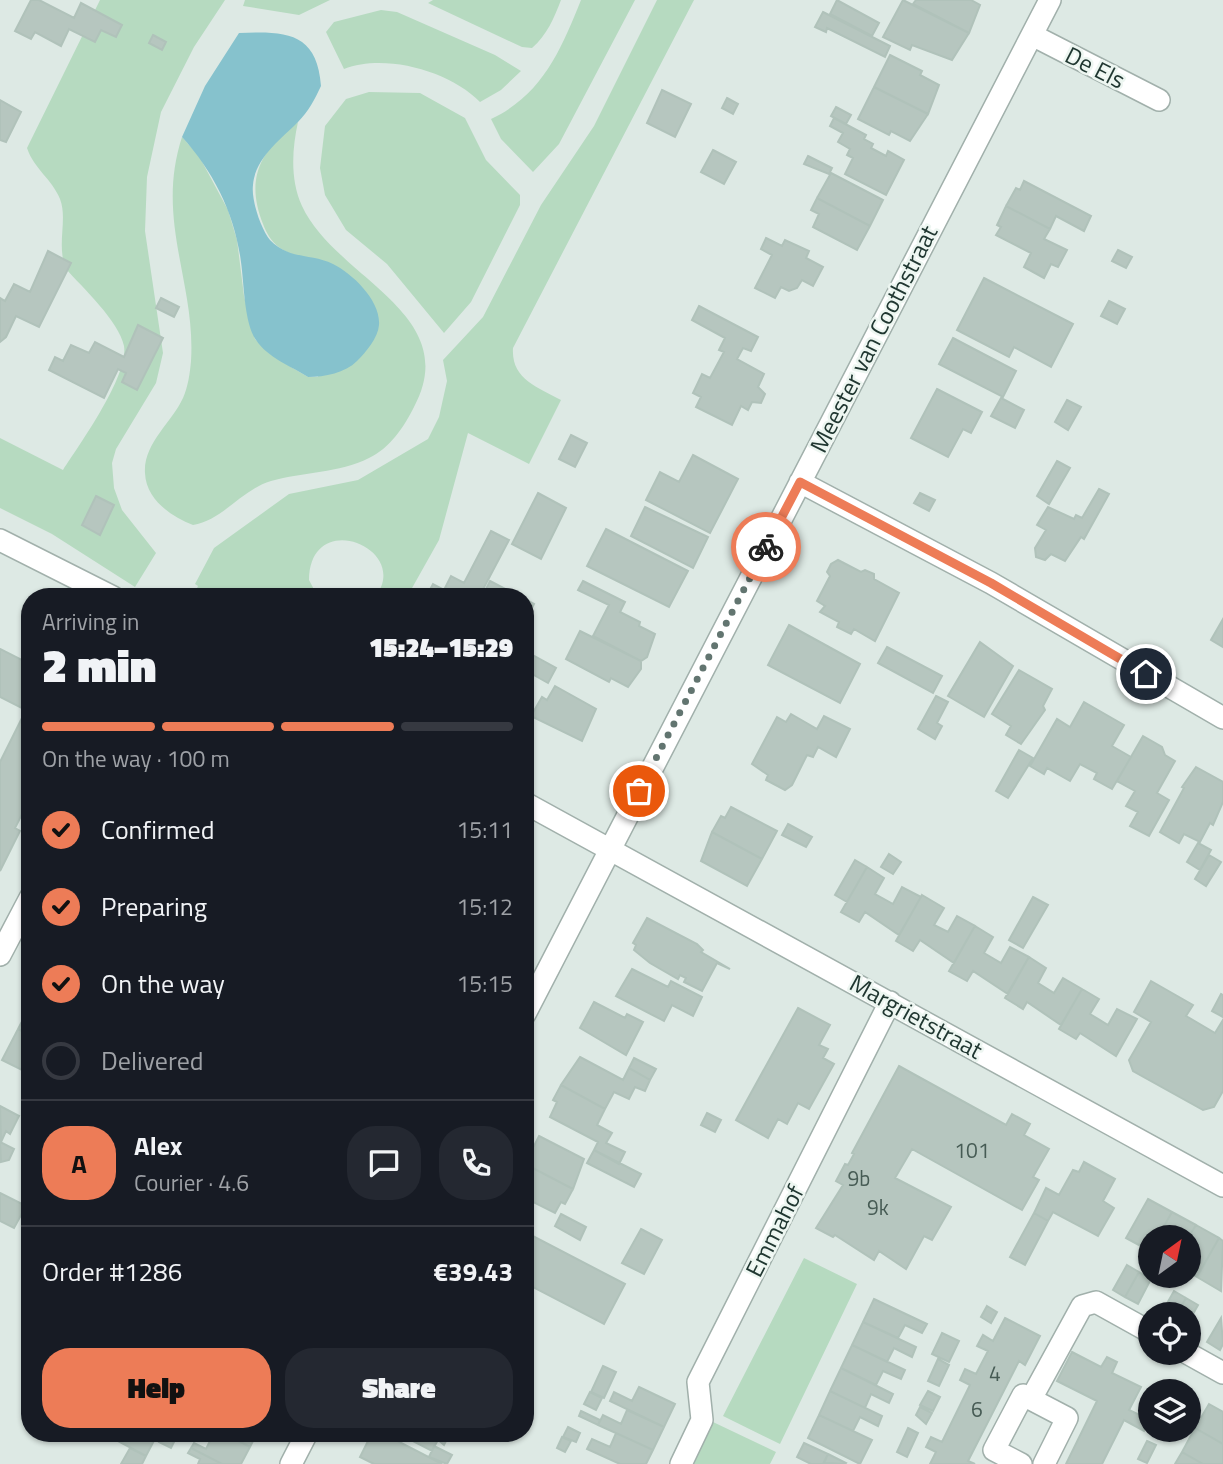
<!DOCTYPE html>
<html lang="en">
<head>
<meta charset="utf-8">
<style>
	body { margin:0; font-family:"Titillium Web",sans-serif; background:#242831; color:#f1f3f6; height:100vh; display:flex; flex-direction:column; font-size:26px; white-space:nowrap }
	* { box-sizing:border-box; margin:0 }
	p { font-size:23px; color:#9ea1a6 }
	.icon { flex:none; width:38px; height:38px; fill:none; stroke:currentColor; stroke-width:2; stroke-linecap:round; stroke-linejoin:round }
	.map { position:relative; flex:1; overflow:hidden }
	.panel { position:absolute; left:21px; top:588px; width:513px; height:854px; display:flex; flex-direction:column; background:#171b24; border-radius:28px; box-shadow:0 2px 5px #0004 }
	.panel>* { flex:none }
	.needle { width:46px; rotate:33deg }
	.buttons { position:absolute; left:1138px; top:1225px; display:grid; gap:14px }
	.buttons a { display:grid; place-items:center; width:63px; height:63px; border-radius:50%; background:#171b24; box-shadow:0 2px 5px #0004; font-size:35px }
	.pin { position:absolute; display:grid; place-items:center; width:60px; height:60px; color:#fff; margin:-30px; border:4px solid #fff; border-radius:50%; box-shadow:0 2px 7px #0007 }
	.courier { position:absolute; display:grid; place-items:center; width:70px; height:70px; margin:-35px; border:5px solid #ed7c57; border-radius:50%; background:#fff; color:#222; box-shadow:0 2px 9px #0007 }
	.summary em { font-style:normal; font-weight:800 }
	.summary div { display:flex; flex-direction:column-reverse }
	.summary { display:flex; align-items:center; justify-content:space-between; height:119px; padding:0 21px }
	h1 { font-size:46px; font-weight:800; line-height:52px }
	.bar { display:grid; grid-template-columns:repeat(4,1fr); gap:10px 7px; align-content:center; height:84px; padding:0 21px }
	.bar i { height:9px; border-radius:5px; background:#363941 }
	.bar .on { background:#ed7c57 }
	.bar p { grid-column:span 4 }
	.line { display:flex; align-items:center; gap:18px; padding:0 21px; border-top:2px solid #363941 }
	.line div { flex:1 }
	.round { display:grid; place-items:center; flex:none; width:74px; height:74px; border-radius:28px; background:#242831 }
	ol { padding:0 21px; list-style:none }
	li { display:flex; align-items:center; gap:21px; height:77px }
	li p { margin-inline-start:auto }
	li .icon { padding:7px; border-radius:50%; background:#ed7c57; color:#111; stroke-width:4 }
	li:last-child { color:#9ea1a6 }
	li i { width:38px; height:38px; border:4px solid #363941; border-radius:50% }
	.button { display:flex; gap:14px; margin-top:auto; padding:14px 21px }
	.button a { flex:1; height:80px; border-radius:28px; background:#ed7c57; color:#111; font-size:28px; font-weight:800; line-height:80px; text-align:center }
	.button a+a { background:#242831; color:#f1f3f6 }
	.map>svg:first-child { display:block }
</style>
</head>
<body>
<div class="map">
<svg width="1223" height="1464" viewBox="0 0 1223 1464">
	<rect width="100%" height="100%" fill="#dde9e4"/>
	<path fill="#b6dac0" d="M100 0H225L194 47 161 112 147 177 145 231 163 353 156 383 116 449 112 463 114 488 122 510 156 553 135 587 52 534 0 508V438L63 470C80 444 129 375 124 346 119 321 82 287 66 269 56 245 68 220 60 199 52 179 34 169 27 148Z
		M245 0H330L299 15 243 6Z
		M433 0H561C554 18 547 35 532 48L522 47 428 3Z
		M581 0H635L559 144 533 172 501 139 491 119C542 95 561 50 581 0Z
		M657 0H694L513 348C511 379 537 387 561 400L529 464 468 433 439 540 407 597H375C413 549 310 506 309 580L318 597 194 595 198 586 195 584 214 548 289 494 358 480 428 439 439 417 447 381 443 360 483 317 541 205 594 126Z
		M381 10 397 12 495 55 521 71 501 90 480 102C450 71 385 53 344 69L326 32 334 22Z
		M369 92 420 93 465 118 486 160 520 195V205L471 302 444 333 387 264 346 230 325 195 320 168 325 126 346 99Z
		M298 122C292 149 290 180 302 206 336 279 464 313 414 407 404 427 390 448 369 458 339 473 303 472 271 481 241 490 223 520 193 525 170 516 146 499 145 473 143 444 172 422 183 398 188 387 190 373 191 361 196 283 155 220 182 137L199 156 228 210 237 240 244 296 255 339 269 353 291 367 308 377H318L301 257C281 252 270 243 263 224 245 179 260 150 298 122Z
		M804 1258 857 1284 780 1444 723 1416Z
		M713 1422 776 1452 770 1464H693Z"/>
	<path fill="#86c2cd" d="M239 33C286 31 317 32 321 86 315 99 308 112 298 122 281 139 255 158 253 185 251 200 261 229 270 240 289 260 311 253 333 264 353 274 381 301 379 325 378 338 366 352 357 361 345 373 325 377 308 377 291 366 268 358 256 340 244 323 244 282 241 262 235 215 214 172 182 137L205 86Z"/>
	<path fill="#b6c6bf" stroke="#b0c2ba" stroke-width="2" d="M31 0H39L74 18 81 3 122 25 116 37 101 30 95 42 69 29 61 46 35 32 31 39 15 31Z
		M837 0 879 23 872 36 830 14Z
		M903 0 969 33 952 60 912 45 910 50 883 37Z
		M916 0H971L980 5 969 33 913 4Z
		M823 12 890 46 885 57 827 28 826 32 815 27Z
		M153 35 166 42 162 50 149 43Z
		M890 55 922 71 920 75 939 85 928 114 874 87Z
		M874 87 928 114 910 141 891 131 889 135 858 119Z
		M662 90 691 104 675 137 647 123Z
		M727 98 738 104 733 114 722 108Z
		M0 100 21 112 6 142 0 140Z
		M836 107 851 115 846 124 831 116Z
		M834 118 866 135 864 139 873 144 871 148 886 156 888 151 904 160 886 195 845 174 853 158 847 155 850 149 838 142 843 133 830 126Z
		M713 150 736 162 724 184 701 172Z
		M808 156 832 168 829 174 804 164Z
		M831 173 883 200 870 226 817 198Z
		M1024 181 1091 216 1084 231 1056 216 1050 229 1006 206 1016 188 1020 190Z
		M817 198 870 226 857 250 813 227 819 214 811 210Z
		M1006 206 1050 229 1044 239 1067 250 1058 267 1051 264 1044 278 1024 267 1031 253 996 235 1001 227 997 225Z
		M766 238 782 246 785 240 809 251 806 258 823 267 813 286 802 280 797 288 789 291 781 287 775 298 755 288 772 255 761 249Z
		M1118 250 1132 257 1126 268 1112 261Z
		M48 251 71 263 39 327 16 316 6 337 0 342V298L5 301 14 284 30 292Z
		M984 278 1073 324 1051 367 1014 347 1009 357 957 330Z
		M161 298 179 307 174 317 156 308Z
		M1109 301 1125 309 1117 324 1101 316Z
		M699 306 758 337 751 351 743 348 737 359 764 374 758 387 765 394 761 403 752 402 748 410 741 406 732 425 696 407 701 397 693 393 702 374 710 378 724 352 719 350 725 338 692 320Z
		M138 325 163 338 137 390 122 382 126 373 118 369 104 398 49 370 55 357 63 361 71 345 89 353 95 342 124 357Z
		M953 338 1016 371 1003 397 939 364Z
		M937 389 982 412 971 433 963 429 948 457 911 438Z
		M1001 398 1024 410 1015 428 991 416Z
		M1067 400 1081 407 1068 430 1055 422Z
		M571 435 587 443 575 467 559 459Z
		M693 455 738 479 710 533 646 500 660 472 679 482Z
		M1057 461 1070 468 1049 504 1037 496Z
		M1099 489 1109 494 1084 539 1081 537 1065 561 1051 554 1045 560 1036 557 1035 548 1046 530 1037 525 1048 507 1074 519 1076 515 1082 518Z
		M538 493 566 508 541 559 512 544Z
		M920 493 935 500 929 511 914 503Z
		M96 496 114 505 100 535 82 525Z
		M645 507 708 537 693 568 631 536Z
		M606 529 688 571 669 607 587 566Z
		M491 531 509 540 479 597 462 591 459 597H426L433 584 444 590 451 576 464 583Z
		M838 560 861 572 865 570 874 574V579L899 593 875 641 854 629 851 634 837 627 839 622 820 612 825 606 817 601 830 576 827 572 831 564Z
		M490 581 521 597H482Z
		M583 581 625 602 620 612 640 622 639 626 655 634 647 657 641 661 593 636 609 605 578 590Z
		M525 599 534 604 525 622Z
		M1223 619V647L1211 640Z
		M789 625 860 664 840 703 768 665Z
		M580 631 641 661V669L628 687 611 678 609 682 566 659Z
		M980 642 1013 666 984 717 948 696Z
		M887 647 942 676 933 693 878 663Z
		M0 649 30 664V798L15 828 20 831 0 871V762L26 710 0 697Z
		M529 653 556 668 548 683 525 670Z
		M1019 670 1052 689 1043 706 1045 710 1021 744 1006 735 1011 726 992 714Z
		M555 686 596 709 582 741 531 716 542 697 547 700Z
		M936 696 948 702 937 723 942 726 935 739 918 729Z
		M1084 702 1124 725 1112 746 1131 757 1112 789 1094 779 1097 773 1080 764 1070 781 1047 768 1044 774 1030 766 1057 719 1070 727Z
		M791 714 817 729 824 716 850 729 836 757 818 747 813 757 807 755 792 785 785 790 766 780 768 775 752 764 777 717 786 722Z
		M1143 736 1162 747 1165 755 1175 761 1157 793 1169 800 1149 836 1130 826 1138 812 1126 806 1135 791 1117 781Z
		M1019 750 1033 758 1008 798 996 791Z
		M1196 767 1223 782V802L1213 825 1210 823 1200 842 1184 834 1179 843 1160 832 1184 788 1182 787Z
		M731 807 777 831 762 859 712 832 721 816 725 818Z
		M788 824 812 837 806 847 782 835Z
		M712 832 762 859 747 886 701 861Z
		M1198 843 1211 850 1200 870 1187 862Z
		M889 854 901 862 893 874 881 867Z
		M1209 855 1221 862 1206 886 1195 879Z
		M855 860 867 867 847 902 835 895Z
		M867 867 884 878 875 894 893 904 902 887 921 897 899 935 865 912 859 922 841 912Z
		M922 895 944 908 934 925 948 932 957 916 975 926 954 963 920 940 913 951 896 941Z
		M1033 897 1048 905 1023 948 1009 940Z
		M647 918 697 944 703 950 701 952 730 969 717 963 702 991 684 982 686 978 680 975 678 979 650 963 634 950 636 945 633 943Z
		M975 926 993 937 984 953 1001 963 1010 947 1029 957 1008 994 973 971 967 981 949 971Z
		M1029 957 1046 968 1038 983 1054 993 1063 978 1082 989 1061 1025 1027 1002 1023 1009 1005 998Z
		M632 969 668 987 671 981 702 997 693 1016 672 1005 664 1021 616 996Z
		M1151 981 1193 1005 1186 1016 1215 1033 1223 1020V1091L1214 1107 1203 1110 1133 1071 1129 1060 1151 1022 1134 1012Z
		M1082 989 1099 999 1090 1014 1108 1025 1117 1009 1137 1019 1116 1056 1080 1033 1076 1039 1059 1029Z
		M1221 994 1223 995V1017L1212 1011Z
		M594 1002 625 1018 627 1014 643 1022 626 1055 580 1028Z
		M30 1006V1035L18 1029Z
		M798 1008 830 1025 819 1045 828 1049 823 1058 834 1064 809 1109 798 1103 787 1124 778 1119 768 1138 736 1120Z
		M18 1029 30 1035V1074L2 1060Z
		M580 1057 623 1080 629 1068 650 1080 645 1091 635 1087 629 1099 614 1092 605 1109 561 1085Z
		M634 1058 656 1069 650 1080 629 1068Z
		M899 1066 1006 1125 1012 1114 1030 1124 1024 1135 1049 1149 1033 1177 1039 1180 1022 1210 912 1149 895 1178 951 1207 932 1240 924 1236 906 1269 879 1251 874 1260 835 1235 833 1237 816 1228 843 1185 836 1181 845 1164 848 1165 854 1154 852 1153Z
		M561 1085 605 1109 597 1125 612 1133 606 1143 625 1152 619 1164 594 1150 598 1142 550 1117 557 1102 553 1100Z
		M0 1106 19 1116 10 1134 6 1131 1 1142Z
		M707 1113 721 1120 715 1132 701 1125Z
		M539 1136 584 1159 573 1189 525 1164V1150L527 1146H534Z
		M0 1142 14 1149 9 1160 1 1162Z
		M594 1150 641 1174 634 1187 587 1163Z
		M1084 1162 1115 1179 1103 1201 1114 1208 1098 1236 1053 1212 1048 1221 1034 1213 1046 1188 1059 1195 1073 1170 1079 1172Z
		M525 1164 573 1189 565 1204 561 1202 555 1213 525 1198Z
		M0 1193 26 1206 14 1228 0 1221Z
		M1148 1199 1172 1212 1158 1237H1150V1251L1126 1238Z
		M1172 1212 1196 1225 1188 1238 1158 1237Z
		M1034 1213 1048 1221 1025 1265 1010 1257Z
		M561 1214 586 1227 580 1240 555 1226Z
		M1196 1225 1219 1238 1197 1277 1188 1272V1238Z
		M641 1229 662 1240 644 1274 622 1263Z
		M525 1232 625 1284 604 1324 525 1283Z
		M1219 1238 1223 1241 1221 1291 1197 1277Z
		M1127 1265 1139 1272 1125 1297 1113 1290Z
		M1139 1272 1151 1279 1138 1304 1125 1297Z
		M1174 1291 1186 1298 1177 1314H1161Z
		M1186 1298 1198 1305 1188 1323V1314H1177Z
		M874 1299 927 1324 922 1333 905 1325 898 1338 863 1322Z
		M987 1306 997 1312 991 1323 981 1317Z
		M1005 1318 1040 1336 1025 1365 1019 1361 968 1461 975 1464H930L936 1452 926 1447 931 1437 942 1442 970 1385 960 1380 965 1369 976 1374 988 1351 977 1346 983 1335 993 1341Z
		M1221 1318 1223 1344 1220 1350 1207 1342Z
		M863 1322 916 1347 912 1357 894 1348 887 1362 852 1345Z
		M942 1333 959 1341 949 1362 932 1354Z
		M852 1345 905 1370 901 1379 883 1371 876 1385 841 1368Z
		M1072 1352 1101 1367 1107 1357 1117 1362 1112 1373 1141 1387 1129 1410 1150 1420 1144 1431 1124 1420 1102 1464H1066L1097 1401 1057 1381Z
		M938 1359 949 1365 939 1386 928 1381Z
		M603 1366 616 1372 604 1398 591 1392Z
		M841 1368 893 1394 889 1403 871 1394 865 1408 830 1391Z
		M639 1387 675 1404 664 1427 610 1401 614 1392 632 1401Z
		M830 1391 882 1416 878 1426 860 1417 853 1431 819 1415Z
		M928 1391 940 1397 933 1411 920 1405Z
		M590 1392 602 1398 596 1410 584 1404Z
		M1209 1404 1223 1412V1444L1195 1428Z
		M920 1407 932 1413 926 1424 916 1415Z
		M627 1410 664 1427 653 1450 598 1425 603 1415 621 1424Z
		M581 1411 600 1420 598 1425 579 1416Z
		M819 1415 872 1440 860 1464 808 1438Z
		M568 1427 580 1433 576 1442 563 1437Z
		M908 1428 918 1433 907 1457 897 1452Z
		M1195 1428 1223 1444V1464H1203L1182 1452Z
		M119 1433H158L146 1456 116 1440Z
		M214 1433H224L250 1447 241 1464H222L191 1448 194 1443 206 1449Z
		M224 1433H257L250 1447Z
		M372 1433H382L442 1464H374L360 1457Z
		M430 1433 439 1438 432 1451 399 1434Z
		M430 1433H450L444 1445Z
		M616 1433 653 1450 646 1464H620L587 1449 592 1439 610 1447Z
		M163 1434 175 1440 171 1448 159 1442Z
		M562 1437 571 1441 565 1452 557 1448Z
		M1147 1441 1156 1445 1147 1463 1138 1459Z
		M804 1443 828 1454 823 1464H811L797 1457Z
		M434 1446 452 1455 447 1464 429 1457Z
		M130 1448 146 1456 142 1464H121Z
		M191 1448 222 1464H198L200 1459 188 1453Z
		M1182 1452 1203 1464H1175Z
		M828 1454 846 1463 845 1464 824 1463Z"/>
	<g fill="none" stroke-linecap="round" stroke-linejoin="round">
		<defs>
			<path id="minor" d="M1032 35 1159 100
				M800 482 991 583 1223 718
				M0 540 113 597
				M525 803 1223 1186
				M0 955 30 898
				M525 1014 1050 0
				M1187 1353 1223 1373
				M1031 1399 1082 1306 1096 1302 1150 1332
				M291 1464 307 1433
				M681 1464 702 1420 698 1382 890 1002
				M1021 1464 994 1450 1023 1395 1067 1418 1044 1464"/>
		</defs>
		<use href="#minor" stroke="#a1b0ab" stroke-width="24"/>
		<use href="#minor" stroke="#fff" stroke-width="21"/>
	</g>
	<g fill="none" stroke-linecap="round" stroke-linejoin="round">
		<path stroke="#627570" stroke-width="7" stroke-dasharray="0 12.6" d="M639 791 766 547"/>
		<path stroke="#ed7c57" stroke-width="9" d="M766 547 800 482 991 583 1146 674"/>
	</g>
	<g text-anchor="middle" stroke-width="5" stroke-linejoin="round" paint-order="stroke">
		<g font-size="21" fill="#465b54">
			<text x="972" y="1158">101</text>
			<text x="859" y="1186">9b</text>
			<text x="878" y="1215">9k</text>
			<text x="995" y="1381">4</text>
			<text x="977" y="1417">6</text>
		</g>
		<g font-size="24" fill="#203731" stroke="#edf6f1">
			<text transform="translate(1095 68) rotate(27)" y="8">De Els</text>
			<text transform="translate(874 339) rotate(-63)" y="8">Meester van Coothstraat</text>
			<text transform="translate(916 1017) rotate(29)" y="8">Margrietstraat</text>
			<text transform="translate(775 1231) rotate(-63)" y="8">Emmahof</text>
		</g>
	</g>
</svg>
<div class="buttons">
<a><svg class="needle" viewBox="-14 -14 28 28"><path d="M0-13l5 13h-10z" fill="#e53935"/><path d="M0 13l5-13h-10z" fill="#9ea1a6"/></svg></a>
<a><svg class="icon" aria-label="locate" viewBox="0 0 24 24"><circle cx="12" cy="12" r="6"/><path d="M12 2v4M12 18v4M2 12h4M18 12h4"/></svg></a>
<a><svg class="icon" aria-label="layers" viewBox="0 0 24 24"><path d="M12 4l9 5-9 5-9-5zM3 14l9 5 9-5"/></svg></a>
</div>
<div class="pin" style="left:639px;top:791px;background:#ea580c"><svg class="icon" aria-label="bag" viewBox="0 0 24 24"><path d="M5 8h14l-1 12H6zM9 8a3 3 0 0 1 6 0"/></svg></div>
<div class="pin" style="left:1146px;top:674px;background:#1f2937"><svg class="icon" aria-label="home" viewBox="0 0 24 24"><path d="M3 11l9-7 9 7M6 9v11h12V9"/></svg></div>
<div class="courier" style="left:766px;top:547px"><svg class="icon" aria-label="bike" viewBox="0 0 24 24"><circle cx="6" cy="16" r="4"/><circle cx="18" cy="16" r="4"/><path d="M6 16l4-8h5l3 8M10 8l3 8H6M13 5h3"/></svg></div>
<section class="panel">
<div class="summary"><div><h1>2 min</h1><p>Arriving in</p></div><em>15:24–15:29</em></div>
<div class="bar"><i class="on"></i><i class="on"></i><i class="on"></i><i></i><p>On the way · 100 m</p></div>
<ol>
<li><svg class="icon" aria-label="check" viewBox="0 0 24 24"><path d="M5 12l5 5 9-10"/></svg>Confirmed<p>15:11</p></li>
<li><svg class="icon" aria-label="check" viewBox="0 0 24 24"><path d="M5 12l5 5 9-10"/></svg>Preparing<p>15:12</p></li>
<li><svg class="icon" aria-label="check" viewBox="0 0 24 24"><path d="M5 12l5 5 9-10"/></svg>On the way<p>15:15</p></li>
<li><i></i>Delivered</li>
</ol>
<div class="line" style="height:126px"><b class="round" style="background:#ed7c57;color:#111">A</b><div><b>Alex</b><p>Courier · 4.6</p></div><a class="round"><svg class="icon" aria-label="chat" viewBox="0 0 24 24"><path d="M4 5h16v11H9l-5 4z"/></svg></a><a class="round"><svg class="icon" aria-label="phone" viewBox="0 0 24 24"><path d="M5 4h4l2 5-3 2q2 4 5 5l2-3 5 2v4C11 20 4 13 5 4z"/></svg></a></div>
<div class="line" style="height:91px"><div>Order #1286</div><b>€39.43</b></div>
<div class="button"><a>Help</a><a>Share</a></div>
</section>
</div>
</body>
</html>
